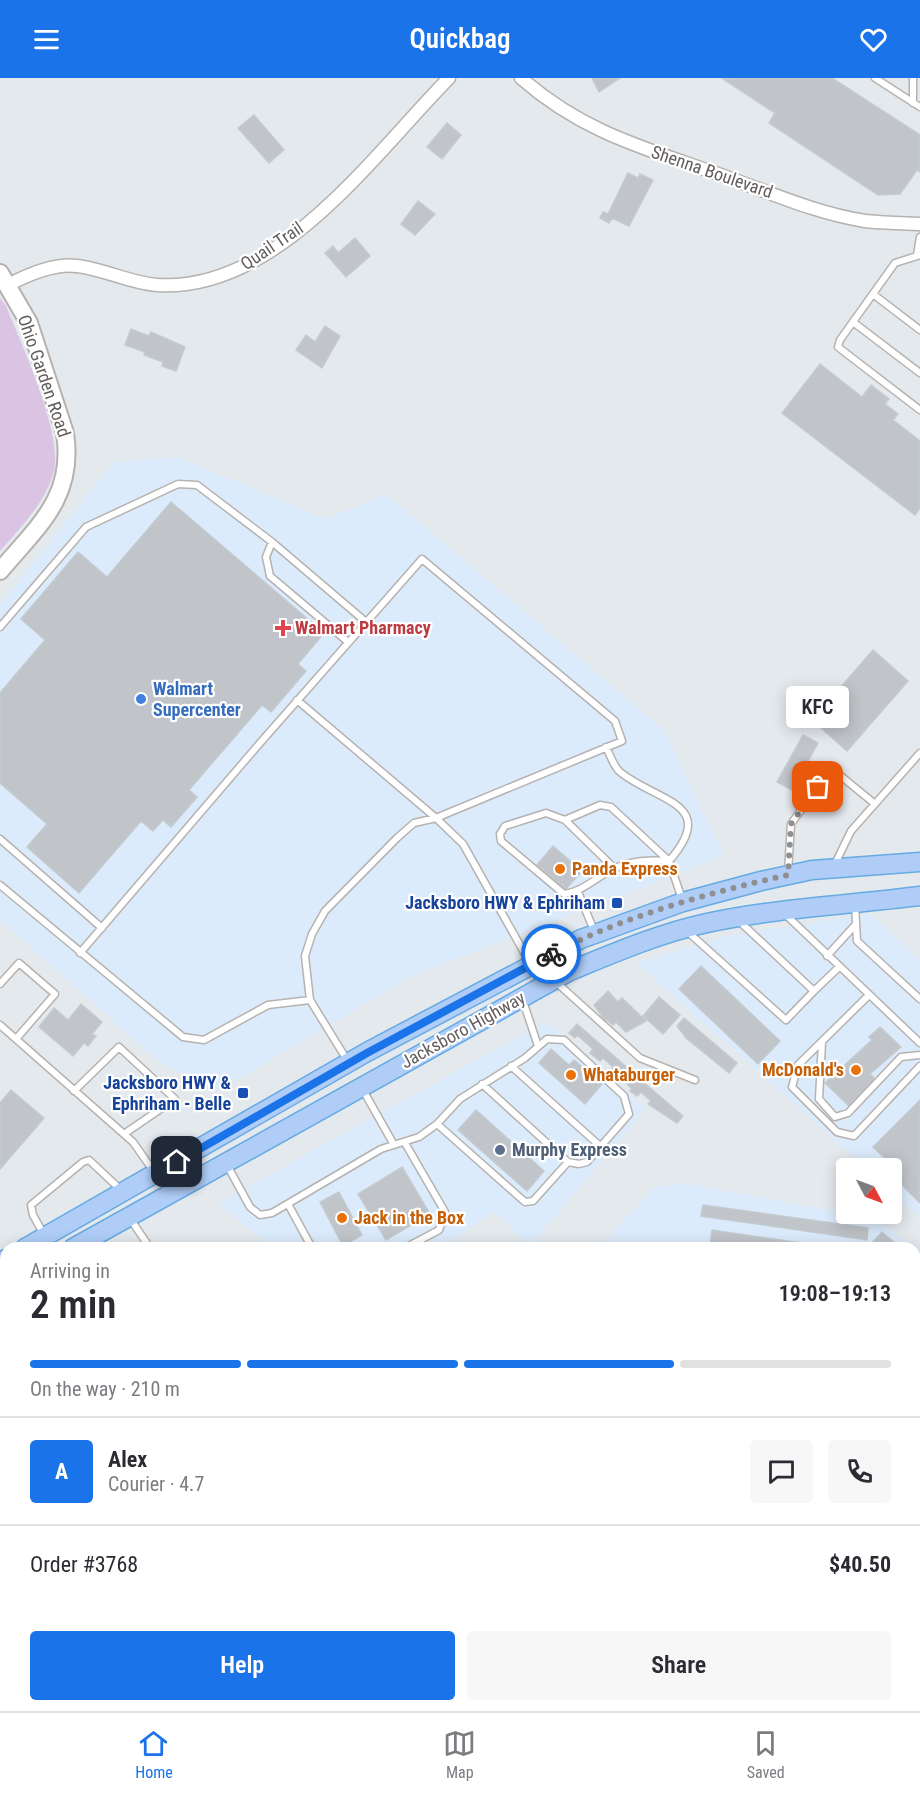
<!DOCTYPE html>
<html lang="en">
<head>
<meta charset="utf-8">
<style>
	body { margin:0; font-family:"Roboto Condensed",sans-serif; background:#f7f7f7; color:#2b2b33; height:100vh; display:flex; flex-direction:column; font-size:22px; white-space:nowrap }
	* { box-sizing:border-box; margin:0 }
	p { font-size:20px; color:#7c7c81 }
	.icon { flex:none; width:33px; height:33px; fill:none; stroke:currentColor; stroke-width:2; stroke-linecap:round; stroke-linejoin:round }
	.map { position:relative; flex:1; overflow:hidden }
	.sheet { position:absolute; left:0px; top:1164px; width:921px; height:470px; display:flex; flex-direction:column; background:#fff; border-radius:18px 18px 0 0; box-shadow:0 3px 15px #0003 }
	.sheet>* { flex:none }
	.needle { width:39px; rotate:131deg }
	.buttons { position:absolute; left:836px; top:1080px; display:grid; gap:12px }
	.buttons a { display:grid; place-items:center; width:66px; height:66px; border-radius:6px; background:#fff; box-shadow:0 3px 15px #0003; font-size:30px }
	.pin { position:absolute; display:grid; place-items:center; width:51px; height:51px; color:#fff; margin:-26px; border-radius:12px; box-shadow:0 3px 9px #0006 }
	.courier { position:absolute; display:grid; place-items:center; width:60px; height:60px; margin:-30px; border:4px solid #1a73e8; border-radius:50%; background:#fff; color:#222; box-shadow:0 2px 8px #0007 }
	.bubble { position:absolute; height:42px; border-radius:6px; background:#fff; box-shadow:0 3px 15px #0003; font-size:20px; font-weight:600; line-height:42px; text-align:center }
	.summary em { font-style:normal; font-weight:600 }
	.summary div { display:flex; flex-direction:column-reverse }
	.summary { display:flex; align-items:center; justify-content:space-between; height:102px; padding:0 30px }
	h1 { font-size:39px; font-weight:600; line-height:45px }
	.bar { display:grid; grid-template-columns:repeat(4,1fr); gap:9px 6px; align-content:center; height:72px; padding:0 30px }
	.bar i { height:8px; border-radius:4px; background:#e1e1e2 }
	.bar .on { background:#1a73e8 }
	.bar p { grid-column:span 4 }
	.line { display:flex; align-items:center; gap:15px; padding:0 30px; border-top:2px solid #e1e1e2 }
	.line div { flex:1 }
	.round { display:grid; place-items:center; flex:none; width:63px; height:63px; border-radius:6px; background:#f7f7f7 }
	.action { display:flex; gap:12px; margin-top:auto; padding:12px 30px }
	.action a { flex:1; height:69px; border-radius:6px; background:#1a73e8; color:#fff; font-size:24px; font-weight:600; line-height:69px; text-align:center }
	.action a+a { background:#f7f7f7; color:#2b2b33 }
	header { display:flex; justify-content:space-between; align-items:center; height:78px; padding:0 30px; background:#1a73e8; color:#fff; font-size:27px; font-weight:600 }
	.dock { display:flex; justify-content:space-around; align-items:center; height:84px; border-top:2px solid #e1e1e2; background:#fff; font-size:16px; color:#7c7c81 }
	.dock a { display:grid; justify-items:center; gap:3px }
	.dock .on { color:#1a73e8 }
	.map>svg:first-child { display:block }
</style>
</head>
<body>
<header><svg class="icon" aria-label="menu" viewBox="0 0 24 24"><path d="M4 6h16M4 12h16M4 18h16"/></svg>Quickbag<svg class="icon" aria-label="heart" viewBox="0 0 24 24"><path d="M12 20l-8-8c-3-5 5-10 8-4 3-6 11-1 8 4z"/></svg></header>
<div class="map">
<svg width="920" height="1633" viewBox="0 0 920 1633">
	<rect width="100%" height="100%" fill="#e4e9ed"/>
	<path fill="#dcebfb" d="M177 379 326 441 386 416 665 653 724 778 414 897 232 1005 210 1011 157 982 0 842V526L114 384Z
		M870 835 920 883V1139L891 1113V1090H866L636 885 723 859Z
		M547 943 646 1031 529 1169 495 1133 440 1170H272L218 1125Z
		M684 1105 876 1141 913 1170H599L653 1110Z
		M915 1172 920 1176V1338H915Z
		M915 1510 920 1511V1633H589L625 1628H915Z"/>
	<path fill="#dac3e3" d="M0 220 6 228C21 265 63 356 54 393 46 424 20 450 0 473Z"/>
	<path fill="#c1c5c9" stroke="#c3cbd1" stroke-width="1.5" d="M592 0H620L599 14Z
		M832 0 920 57V94L917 92 900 116 878 117 769 45 775 35 723 1Z
		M254 37 284 72 269 85 238 50Z
		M447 45 461 57 442 81 427 69Z
		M628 95 638 100 640 96 653 102 629 148 612 140 609 145 600 140 603 134 608 136Z
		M418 123 435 136 415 157 401 146Z
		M355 160 370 178 346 199 325 175 333 168 338 175Z
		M325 248 340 258 322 290 296 272 306 257 315 264Z
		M131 251 149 258 151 254 185 269 176 293 162 288 163 284 144 277 145 274 125 267Z
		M820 286 862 319 871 307 889 321 885 326 898 336 893 342 920 363V430L915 437 782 335Z
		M171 424 324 555 298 586 306 593 271 634 262 627 189 712 197 719 171 749 163 742 153 753 141 743 79 815 27 769 47 746 0 705V615L45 562 21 541 78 474 107 499Z
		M873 572 908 603 847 673 812 642Z
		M803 657 818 665 792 712 777 704Z
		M553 768 582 793 566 811 537 787Z
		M701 888 780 963 758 986 679 911Z
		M608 913 618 924 622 920 646 943 626 954 616 944 613 947 607 942 606 944 594 927Z
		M659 919 680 937 663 956 643 938Z
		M81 926 102 944 92 956 96 958 88 968 84 965 73 978 39 949 54 930 68 942Z
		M684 940 737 985 729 995 686 960 677 948Z
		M577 946 630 992 621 1002 610 992 613 989 603 980 600 983 590 975 593 971 577 957 575 960 569 955Z
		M880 949 901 969 870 996 875 1001 849 1028 825 1005 872 962 869 959Z
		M551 971 569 987 574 982 602 1006 585 1026 539 985Z
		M635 997 683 1038 677 1045 648 1026 651 1023 641 1014 637 1018 630 1013 632 1011 627 1006Z
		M11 1012 44 1040 0 1091V1025Z
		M920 1022V1125L892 1097 897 1092 873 1069Z
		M476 1032 544 1093 527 1113 458 1052Z
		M402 1089 430 1136 386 1162 358 1116Z
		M339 1114 362 1157 343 1168 320 1124Z
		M703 1127 868 1150 867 1162 701 1138Z
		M712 1152 834 1170H726L710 1168Z
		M882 1154 901 1170H876L871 1166Z
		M915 1182 920 1186V1206L915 1203Z
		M915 1239 920 1240V1258H915Z
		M915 1270H920V1299L915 1298Z
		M1 1293 6 1298V1314L0 1310Z
		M915 1310H920V1328L915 1327Z
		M0 1442 6 1449V1466L0 1471Z
		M6 1467V1495L0 1487V1472Z
		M915 1475H920V1499H915Z
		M915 1534 920 1535V1579L915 1577Z"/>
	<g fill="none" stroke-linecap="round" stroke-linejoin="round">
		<defs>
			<path id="lane" d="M875 0 920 29
				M913 25V0
				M917 177 920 159
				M920 177 895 185 840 262 838 269 920 332
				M873 216 920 252
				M853 244 920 295
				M272 464 266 479 270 498 348 564
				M0 549 86 449 178 406 197 407 272 464 366 544
				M297 622 436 740 463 766 530 885
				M606 669C610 677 614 689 620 694 657 724 720 725 669 783
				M565 742 614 790
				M0 761 102 850
				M669 783C650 782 631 782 613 791 595 800 584 813 564 816L501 763 500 756 505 748 546 735 565 742 600 727 611 729 669 783 682 821
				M834 788 851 753 920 675
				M788 794 791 746 831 690 875 726
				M0 807 183 959 204 962 268 927 310 922
				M578 814 595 855
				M855 826 857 863 920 921
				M785 836 920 965
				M688 854 786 942 814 913 738 842
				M80 875 260 665 422 481 615 643 622 663 436 740 414 745 397 760 325 833 312 856 305 878 310 922 347 982
				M827 878 856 846
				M556 904 640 980 695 1002
				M0 906 19 885 55 916 16 961
				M814 913 839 889
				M869 917 798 987 792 1009 837 1054 854 1058 920 988
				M523 923 538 968
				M0 947 133 1064 154 1094
				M822 964 819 1021 835 1039 848 1035 901 979 920 977
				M511 988 600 1068
				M482 1006 568 1084
				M363 1012 394 1067
				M74 1013 119 969 175 1021 124 1056
				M405 1065 445 1134 439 1152 405 1170
				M227 1087 250 1129 260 1137 272 1135 381 1071 419 1059 437 1046 460 1021 525 980 547 961 564 962 624 1018 629 1036 587 1084 579 1086 568 1084 533 1123 525 1124 437 1046
				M288 1126 312 1170
				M129 1139 150 1170
				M43 1155 33 1137 31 1127 83 1084 89 1082 121 1112
				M0 1318 6 1325
				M915 1594 920 1598
				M915 1605 920 1604
				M768 1628 769 1633
				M701 1633 737 1628"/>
			<path id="street" d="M521 0C580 52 640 69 712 94 762 111 813 135 865 143 883 145 902 145 920 146
				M8 207C27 197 55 185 77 188 104 191 130 205 157 207 277 215 374 76 449 0
				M915 1342 920 1343"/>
			<path id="secondary" d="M0 195 29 245 65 355C75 419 38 448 0 493"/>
			<path id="primary" d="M25 1170 367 974 581 861 683 824 761 803 812 792 920 784
				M73 1170 570 893C614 875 660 855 707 845 777 830 849 827 920 818
				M0 1184 6 1181
				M0 1213 6 1209"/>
		</defs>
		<use href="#lane" stroke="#b5b2af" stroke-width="9"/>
		<use href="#street" stroke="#b5b2af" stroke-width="15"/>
		<use href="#secondary" stroke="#b6b1af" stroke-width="20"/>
		<use href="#primary" stroke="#66aae4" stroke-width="21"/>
		<use href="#lane" stroke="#fff" stroke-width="6"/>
		<use href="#street" stroke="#fff" stroke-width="12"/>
		<use href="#secondary" stroke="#fff" stroke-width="16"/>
		<use href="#primary" stroke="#afcdf7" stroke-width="18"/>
	</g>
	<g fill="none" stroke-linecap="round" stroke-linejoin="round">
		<path stroke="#908f8f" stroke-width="6" stroke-dasharray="0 10.8" d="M551 876C625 838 707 815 788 797L791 746 818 709"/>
		<path stroke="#1a73e8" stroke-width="8" d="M177 1084 367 975 551 876"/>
	</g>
	<path fill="#e0444e" stroke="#fff" stroke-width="2" d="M280 541h6v6h6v6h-6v6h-6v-6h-6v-6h6z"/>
	<circle fill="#3f7fe0" stroke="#fff" stroke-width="2" cx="141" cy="621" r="6"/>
	<g fill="#e8710a" stroke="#fff" stroke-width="2">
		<circle cx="560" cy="791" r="6"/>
		<circle cx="856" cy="992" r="6"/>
		<circle cx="571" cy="997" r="6"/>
		<circle cx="342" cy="1140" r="6"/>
	</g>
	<g fill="#1a4fb4" stroke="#fff" stroke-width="2">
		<rect x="611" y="819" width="12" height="12" rx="3"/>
		<rect x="237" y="1009" width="12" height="12" rx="3"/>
	</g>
	<circle fill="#5c6f8a" stroke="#fff" stroke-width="2" cx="500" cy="1072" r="6"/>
	<g text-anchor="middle" stroke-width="4.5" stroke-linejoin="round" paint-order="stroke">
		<g font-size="18" fill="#635e5c" stroke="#fff">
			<text transform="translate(712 94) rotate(19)" y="6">Shenna Boulevard</text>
			<text transform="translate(272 168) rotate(-34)" y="6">Quail Trail</text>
			<text transform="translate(44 298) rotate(71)" y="6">Ohio Garden Road</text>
			<text transform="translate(463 952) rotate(-29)" y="6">Jacksboro Highway</text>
		</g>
		<g font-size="18" font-weight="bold" fill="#be3a42" stroke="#fff" text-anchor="start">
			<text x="295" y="556">Walmart Pharmacy</text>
		</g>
		<g font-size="18" font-weight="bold" fill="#366cbe" stroke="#fff" text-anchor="start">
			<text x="153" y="617">Walmart<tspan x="153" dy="21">Supercenter</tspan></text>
		</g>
		<g font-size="18" font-weight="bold" fill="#c56008" stroke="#fff" text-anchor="start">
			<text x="572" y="797">Panda Express</text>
			<text x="844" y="998" text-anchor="end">McDonald's</text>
			<text x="583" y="1003">Whataburger</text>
			<text x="354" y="1146">Jack in the Box</text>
		</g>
		<g font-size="18" font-weight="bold" fill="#164399" stroke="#fff" text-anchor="end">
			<text x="605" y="831">Jacksboro HWY &amp; Ephriham</text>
			<text x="231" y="1011">Jacksboro HWY &amp;<tspan x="231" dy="21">Ephriham - Belle</tspan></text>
		</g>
		<g font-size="18" font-weight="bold" fill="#4e5e75" stroke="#fff" text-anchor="start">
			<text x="512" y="1078">Murphy Express</text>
		</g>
	</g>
</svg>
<div class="buttons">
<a><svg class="needle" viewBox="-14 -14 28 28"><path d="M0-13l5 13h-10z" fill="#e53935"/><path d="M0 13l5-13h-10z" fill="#7c7c81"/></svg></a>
</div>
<div class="pin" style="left:818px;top:709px;background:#ea580c"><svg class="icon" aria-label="bag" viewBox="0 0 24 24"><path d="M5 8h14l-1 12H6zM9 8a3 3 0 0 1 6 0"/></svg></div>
<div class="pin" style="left:177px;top:1084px;background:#1f2937"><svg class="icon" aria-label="home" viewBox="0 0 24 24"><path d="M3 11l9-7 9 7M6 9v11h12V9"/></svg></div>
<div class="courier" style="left:551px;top:876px"><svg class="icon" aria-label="bike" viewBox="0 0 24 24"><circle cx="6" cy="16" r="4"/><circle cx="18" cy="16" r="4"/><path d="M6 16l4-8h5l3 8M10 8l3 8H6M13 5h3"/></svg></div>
<div class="bubble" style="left:786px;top:608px;width:63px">KFC</div>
<section class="sheet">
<div class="summary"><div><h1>2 min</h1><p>Arriving in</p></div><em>19:08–19:13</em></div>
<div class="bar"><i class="on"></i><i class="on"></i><i class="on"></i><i></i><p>On the way · 210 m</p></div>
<div class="line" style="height:108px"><b class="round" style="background:#1a73e8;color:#fff">A</b><div><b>Alex</b><p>Courier · 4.7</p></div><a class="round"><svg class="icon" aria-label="chat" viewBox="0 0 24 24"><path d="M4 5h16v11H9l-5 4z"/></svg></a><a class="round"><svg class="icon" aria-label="phone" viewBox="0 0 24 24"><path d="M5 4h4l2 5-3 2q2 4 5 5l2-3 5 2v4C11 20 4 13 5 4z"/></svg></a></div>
<div class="line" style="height:78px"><div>Order #3768</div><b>$40.50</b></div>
<div class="action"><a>Help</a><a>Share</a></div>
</section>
</div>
<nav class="dock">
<a class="on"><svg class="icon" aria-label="home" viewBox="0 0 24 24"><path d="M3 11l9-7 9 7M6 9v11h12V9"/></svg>Home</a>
<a><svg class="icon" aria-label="map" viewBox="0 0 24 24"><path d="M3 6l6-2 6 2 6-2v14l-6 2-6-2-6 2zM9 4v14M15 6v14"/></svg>Map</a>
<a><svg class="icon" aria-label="saved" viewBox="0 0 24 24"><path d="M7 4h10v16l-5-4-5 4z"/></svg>Saved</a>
</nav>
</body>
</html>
